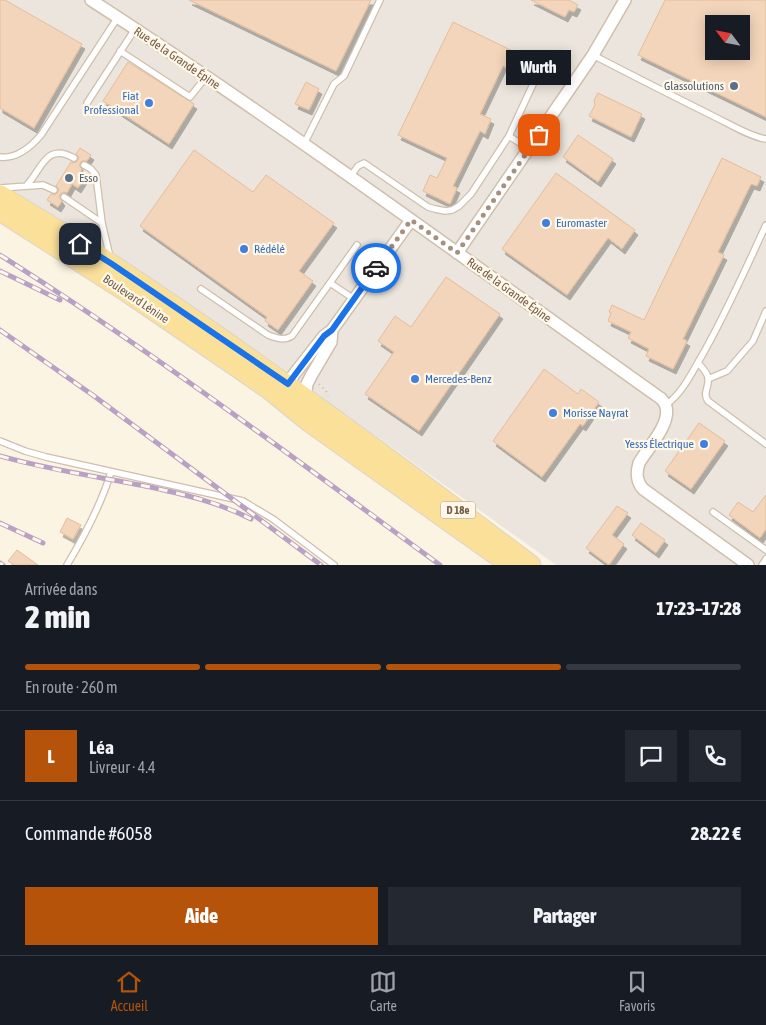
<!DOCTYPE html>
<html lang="fr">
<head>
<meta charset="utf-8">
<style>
	body { margin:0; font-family:"Asap Condensed",sans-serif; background:#242831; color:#f1f3f6; height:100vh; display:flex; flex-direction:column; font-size:19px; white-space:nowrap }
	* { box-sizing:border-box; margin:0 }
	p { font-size:16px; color:#9ea1a6 }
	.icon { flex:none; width:28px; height:28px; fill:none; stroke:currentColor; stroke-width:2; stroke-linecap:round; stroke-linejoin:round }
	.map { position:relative; height:565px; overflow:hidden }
	.details { display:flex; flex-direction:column; background:#171b24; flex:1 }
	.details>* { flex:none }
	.needle { width:32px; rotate:302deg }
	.buttons { position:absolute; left:705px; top:15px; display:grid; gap:10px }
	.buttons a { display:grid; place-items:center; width:45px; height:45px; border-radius:0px; background:#171b24; box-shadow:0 2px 12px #0003; font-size:25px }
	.pin { position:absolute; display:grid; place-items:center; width:42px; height:42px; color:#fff; margin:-21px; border-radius:10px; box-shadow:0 2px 8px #0006 }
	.courier { position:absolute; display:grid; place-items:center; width:50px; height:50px; margin:-25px; border:4px solid #1a73e8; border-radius:50%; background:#fff; color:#222; box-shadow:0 1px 6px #0007 }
	.bubble { position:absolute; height:35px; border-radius:0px; background:#171b24; box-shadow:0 2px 12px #0003; font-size:16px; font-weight:800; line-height:35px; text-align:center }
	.summary em { font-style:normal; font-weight:800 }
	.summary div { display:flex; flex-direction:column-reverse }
	.summary { display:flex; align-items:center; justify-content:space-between; height:85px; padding:0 25px }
	h1 { font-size:32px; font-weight:800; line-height:38px }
	.bar { display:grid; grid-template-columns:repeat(4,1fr); gap:8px 5px; align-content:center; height:60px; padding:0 25px }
	.bar i { height:6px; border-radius:4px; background:#363941 }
	.bar .selected { background:#b45309 }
	.bar p { grid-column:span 4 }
	.line { display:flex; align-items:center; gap:12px; padding:0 25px; border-top:1px solid #363941 }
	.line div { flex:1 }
	.round { display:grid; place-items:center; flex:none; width:52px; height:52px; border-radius:0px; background:#242831 }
	.action { display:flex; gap:10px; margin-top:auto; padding:10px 25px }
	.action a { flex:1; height:58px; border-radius:0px; background:#b45309; color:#fff; font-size:20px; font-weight:800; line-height:58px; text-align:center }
	.action a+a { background:#242831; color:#f1f3f6 }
	.menu { display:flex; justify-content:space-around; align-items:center; height:70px; border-top:1px solid #363941; background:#171b24; font-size:14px; color:#9ea1a6 }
	.menu a { display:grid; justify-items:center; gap:2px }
	.menu .selected { color:#b45309 }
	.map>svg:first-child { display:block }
</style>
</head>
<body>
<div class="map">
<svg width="766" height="565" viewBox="0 0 766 565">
	<defs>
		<filter id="shadow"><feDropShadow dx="3" dy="5" stdDeviation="0" flood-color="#0004"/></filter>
	</defs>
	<rect width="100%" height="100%" fill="#fcf4e2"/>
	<path fill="#ebe5dd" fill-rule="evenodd" d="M0 0H766V565H556L266 357 0 186ZM714 24H741V51H714Z"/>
	<path fill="#f2d5ba" stroke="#e4bd9a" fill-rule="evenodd" filter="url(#shadow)" d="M0 0H5L82 44 34 128 0 108Z
		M189 0H371L336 71Z
		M531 0H569L578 5 574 12 569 10 565 17Z
		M665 0H766V117L638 55ZM714 24H741V51H714Z
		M453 22 521 55 514 71 503 66 480 114 491 119 485 134 480 131 453 186 457 188 450 204 423 191 430 175 437 178 447 158 398 135Z
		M128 62 194 104 169 144 103 101Z
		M306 82 319 89 309 110 295 104Z
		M598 93 642 114 631 137 589 116 595 105 594 100Z
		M578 135 613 159 598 182 563 157Z
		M80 148 91 155 87 161H82L80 163V167L82 169 79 174 85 177 78 188 72 184 67 193 64 192 60 194 59 197 62 201 58 207 47 200 51 194 55 195 58 192 59 189 56 186 71 162 75 163 78 160 79 157 76 154Z
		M194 150 253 192 266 175 334 223 299 271 313 281 278 330 265 321 267 317 140 226Z
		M722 158 761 177 757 186 751 184 718 252 724 255 683 339 687 341 673 369 646 356 649 349 628 338 631 332 608 321 611 313 609 312 612 305 644 320Z
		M556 173 635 230 622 249 608 238 567 295 502 249Z
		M446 277 500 314 419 431 365 394 394 352 378 341 395 316 411 327Z
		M544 369 578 394 581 389 599 402 583 426 580 424 542 477 493 441Z
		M699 423 725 441 691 489 665 471Z
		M766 495V529L760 538 729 515 738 502 753 512Z
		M617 506 628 513 612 535 624 544 609 565 586 548Z
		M67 518 81 525 73 539 60 532Z
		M641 523 665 540 656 553 632 535Z
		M17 550 38 565H14L8 561Z"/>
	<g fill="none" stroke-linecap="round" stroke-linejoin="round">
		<defs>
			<path id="lane" d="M120 51 190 97 206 77
				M593 55C633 76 673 96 713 116 728 123 750 137 766 139
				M87 103 135 29
				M509 136 529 149
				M304 144 334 84 344 76 380 0
				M0 157C17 159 30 148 41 135L118 17
				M84 165 91 169 96 175 102 223
				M350 177 358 166 364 163 428 207 435 209 445 211 452 210 459 206 471 194 509 136 546 56
				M27 185C42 169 46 142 74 158
				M0 188 43 185 54 190
				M64 197 102 223 110 257
				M330 283 354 299
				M201 289 268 335C276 338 284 341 292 336L357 245
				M698 363C702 367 706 371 708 377 710 386 702 393 708 401L766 444
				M708 379 727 371 753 341 766 311
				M666 405C682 393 690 376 700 359 725 316 745 270 766 225
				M0 441 25 451 46 457 243 501 273 519 334 565
				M713 512 766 550
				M67 565C85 535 101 505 111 472
				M762 565 766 559"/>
			<path id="street" d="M91 0C284 125 469 262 656 395 661 398 665 402 666 407 671 424 647 449 639 463 636 473 636 481 643 489L748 565
				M457 253 593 55 625 0
				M286 389 287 384 295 373 324 336 332 330 411 220
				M308 399 306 391 307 384 311 376 331 342 332 330"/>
			<path id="primary" d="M0 195C38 218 76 240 113 265 256 359 394 462 531 565
				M0 211 128 293 241 370 271 391 309 422 510 565"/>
		</defs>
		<use href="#lane" stroke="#cfbfac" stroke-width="8"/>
		<use href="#street" stroke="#cfbfac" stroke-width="14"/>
		<use href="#primary" stroke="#dbd5d0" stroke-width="21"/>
		<path stroke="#d6b99d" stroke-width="2" stroke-dasharray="1 4" stroke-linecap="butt" d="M319 384 326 391 328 396"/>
		<use href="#lane" stroke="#fff" stroke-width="5.5"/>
		<use href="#street" stroke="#fff" stroke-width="11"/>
		<use href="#primary" stroke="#fbe09a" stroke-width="19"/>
		<defs>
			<path id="rail" d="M0 255C152 351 295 459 440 565
				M0 271 60 300
				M0 330 94 396 321 565
				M0 456C49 470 100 477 150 487 186 495 218 502 251 519
				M0 523 43 543
				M0 563 3 565"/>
		</defs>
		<use href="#rail" stroke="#b8a1c5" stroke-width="5"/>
		<use href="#rail" stroke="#fff8e8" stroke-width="3" stroke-dasharray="9" stroke-linecap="butt"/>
	</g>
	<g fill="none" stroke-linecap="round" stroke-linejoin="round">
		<path stroke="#a4917f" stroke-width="5" stroke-dasharray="0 9" d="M376 268 411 220 457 253 539 135"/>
		<path stroke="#1a73e8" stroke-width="6" d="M80 244 112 264 288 384 324 336 332 330 376 268"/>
	</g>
	<g fill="#5c6f8a" stroke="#fff8e8" stroke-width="2">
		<circle cx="734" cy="86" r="5"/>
		<circle cx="69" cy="178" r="5"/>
	</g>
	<g fill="#3f7fe0" stroke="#fff8e8" stroke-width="2">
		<circle cx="149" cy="103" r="5"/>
		<circle cx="546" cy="223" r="5"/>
		<circle cx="244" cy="249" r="5"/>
		<circle cx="415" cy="379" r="5"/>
		<circle cx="553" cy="413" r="5"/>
		<circle cx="704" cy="444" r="5"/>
	</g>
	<g text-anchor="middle" stroke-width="4.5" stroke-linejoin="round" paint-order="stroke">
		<rect fill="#fff8e8" stroke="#9e8b79" stroke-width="1" x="440.5" y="501.5" width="35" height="17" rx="4"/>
		<g font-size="11" font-weight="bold" fill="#745c49">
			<text x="458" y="514">D 18e</text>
		</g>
		<g font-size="12" fill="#745c49" stroke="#fff8e8">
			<text transform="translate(177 58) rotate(34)" y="4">Rue de la Grande Épine</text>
			<text transform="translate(509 290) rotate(36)" y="4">Rue de la Grande Épine</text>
			<text transform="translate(136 299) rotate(34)" y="4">Boulevard Lénine</text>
		</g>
		<g font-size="12" fill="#4e5e75" stroke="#fff8e8" text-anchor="end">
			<text x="724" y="90">Glassolutions</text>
			<text x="79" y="182" text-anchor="start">Esso</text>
		</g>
		<g font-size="12" fill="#366cbe" stroke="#fff8e8" text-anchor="start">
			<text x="139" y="100" text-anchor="end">Fiat<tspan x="139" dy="14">Professional</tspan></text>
			<text x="556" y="227">Euromaster</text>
			<text x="254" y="253">Rédélé</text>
			<text x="425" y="383">Mercedes-Benz</text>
			<text x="563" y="417">Morisse Nayrat</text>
			<text x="694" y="448" text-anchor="end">Yesss Électrique</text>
		</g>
	</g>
</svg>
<div class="buttons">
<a><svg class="needle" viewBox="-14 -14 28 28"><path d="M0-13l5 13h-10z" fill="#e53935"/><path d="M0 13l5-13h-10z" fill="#9ea1a6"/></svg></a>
</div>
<div class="pin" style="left:539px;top:135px;background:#ea580c"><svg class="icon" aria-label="bag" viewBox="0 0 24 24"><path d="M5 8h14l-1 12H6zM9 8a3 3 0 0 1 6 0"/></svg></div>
<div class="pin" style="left:80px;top:244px;background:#1f2937"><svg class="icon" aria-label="home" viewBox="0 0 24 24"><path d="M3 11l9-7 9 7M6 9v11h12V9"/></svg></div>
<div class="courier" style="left:376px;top:268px"><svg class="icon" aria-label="car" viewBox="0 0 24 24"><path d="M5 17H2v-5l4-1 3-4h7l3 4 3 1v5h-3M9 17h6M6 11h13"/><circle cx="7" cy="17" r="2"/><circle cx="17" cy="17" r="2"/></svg></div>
<div class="bubble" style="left:506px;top:50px;width:65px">Wurth</div>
</div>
<section class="details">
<div class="summary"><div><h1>2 min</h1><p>Arrivée dans</p></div><em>17:23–17:28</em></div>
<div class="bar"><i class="selected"></i><i class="selected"></i><i class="selected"></i><i></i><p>En route · 260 m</p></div>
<div class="line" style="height:90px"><b class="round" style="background:#b45309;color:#fff">L</b><div><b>Léa</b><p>Livreur · 4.4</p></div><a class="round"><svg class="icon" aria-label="chat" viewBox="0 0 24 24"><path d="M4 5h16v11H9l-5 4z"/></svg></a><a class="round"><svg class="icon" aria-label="phone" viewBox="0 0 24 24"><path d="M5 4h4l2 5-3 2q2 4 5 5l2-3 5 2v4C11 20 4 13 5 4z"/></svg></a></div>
<div class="line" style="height:65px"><div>Commande #6058</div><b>28.22 €</b></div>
<div class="action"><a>Aide</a><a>Partager</a></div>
</section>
<nav class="menu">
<a class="selected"><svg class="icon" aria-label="home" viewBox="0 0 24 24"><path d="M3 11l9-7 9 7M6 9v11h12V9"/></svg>Accueil</a>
<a><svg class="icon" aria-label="map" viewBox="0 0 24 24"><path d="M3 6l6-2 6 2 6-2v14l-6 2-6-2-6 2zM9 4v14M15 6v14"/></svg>Carte</a>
<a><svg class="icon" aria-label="saved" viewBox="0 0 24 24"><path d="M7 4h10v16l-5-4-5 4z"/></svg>Favoris</a>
</nav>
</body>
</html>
